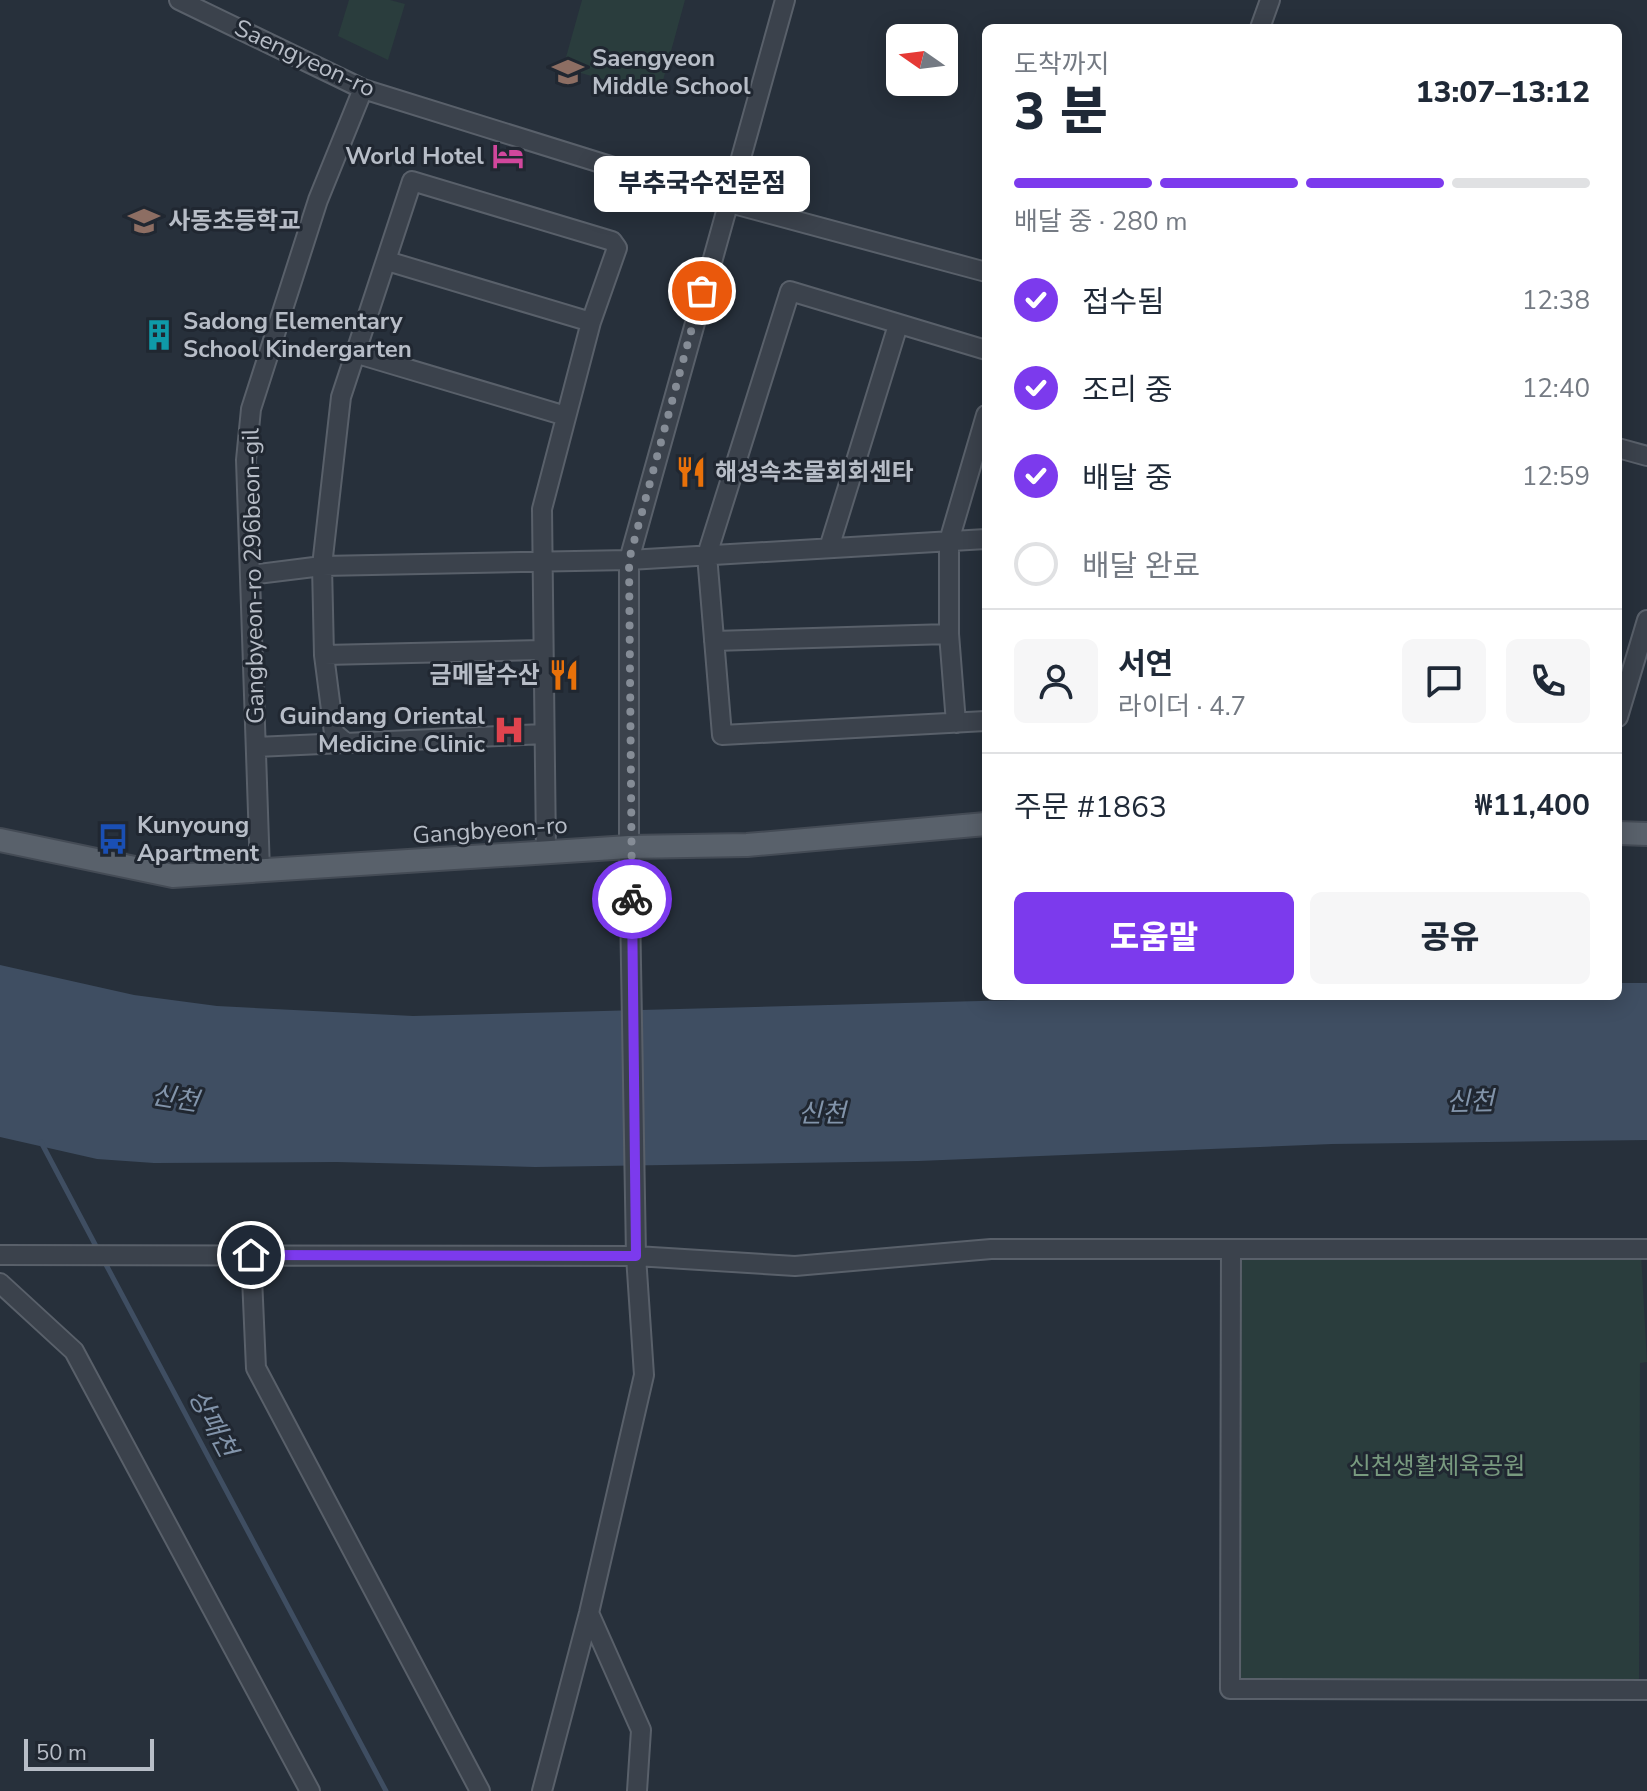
<!DOCTYPE html>
<html lang="ko">
<head>
<meta charset="utf-8">
<style>
	body { margin:0; font-family:"Nunito Sans","Noto Sans KR",sans-serif; background:#f6f6f7; color:#1f2937; height:100vh; display:flex; flex-direction:column; font-size:30px; white-space:nowrap }
	* { box-sizing:border-box; margin:0 }
	p { font-size:26px; color:#747a83 }
	.icon { flex:none; width:44px; height:44px; fill:none; stroke:currentColor; stroke-width:2; stroke-linecap:round; stroke-linejoin:round }
	.map { position:relative; flex:1; overflow:hidden }
	.panel { position:absolute; left:982px; top:24px; width:640px; height:976px; display:flex; flex-direction:column; background:#fff; border-radius:12px; box-shadow:0 4px 20px #0003 }
	.panel>* { flex:none }
	.needle { width:52px; rotate:284deg }
	.fabs { position:absolute; left:886px; top:24px; display:grid; gap:16px }
	.fabs a { display:grid; place-items:center; width:72px; height:72px; border-radius:12px; background:#fff; box-shadow:0 4px 20px #0003; font-size:40px }
	.scale { position:absolute; left:24px; bottom:20px; width:130px; box-sizing:border-box; padding-left:8px; border:4px solid #b7bdc7; border-top:0; font-size:22px; line-height:28px; white-space:nowrap; color:#b7bdc7; -webkit-text-stroke:6px #202731; paint-order:stroke }
	.pin { position:absolute; display:grid; place-items:center; width:68px; height:68px; color:#fff; margin:-34px; border:4px solid #fff; border-radius:50%; box-shadow:0 2px 8px #0007 }
	.courier { position:absolute; display:grid; place-items:center; width:80px; height:80px; margin:-40px; border:6px solid #7c3aed; border-radius:50%; background:#fff; color:#222; box-shadow:0 2px 10px #0007 }
	.bubble { position:absolute; height:56px; border-radius:12px; background:#fff; box-shadow:0 4px 20px #0003; font-size:26px; font-weight:800; line-height:56px; text-align:center }
	.head em { font-style:normal; font-weight:800 }
	.head div { display:flex; flex-direction:column-reverse }
	.head { display:flex; align-items:center; justify-content:space-between; height:136px; padding:0 32px }
	h1 { font-size:52px; font-weight:800; line-height:60px }
	.bar { display:grid; grid-template-columns:repeat(4,1fr); gap:12px 8px; align-content:center; height:96px; padding:0 32px }
	.bar i { height:10px; border-radius:6px; background:#e0e1e3 }
	.bar .current { background:#7c3aed }
	.bar p { grid-column:span 4 }
	.line { display:flex; align-items:center; gap:20px; padding:0 32px; border-top:2px solid #e0e1e3 }
	.line div { flex:1 }
	.round { display:grid; place-items:center; flex:none; width:84px; height:84px; border-radius:12px; background:#f6f6f7 }
	ol { padding:0 32px; list-style:none }
	li { display:flex; align-items:center; gap:24px; height:88px }
	li p { margin-inline-start:auto }
	li .icon { padding:8px; border-radius:50%; background:#7c3aed; color:#fff; stroke-width:4 }
	li:last-child { color:#747a83 }
	li i { width:44px; height:44px; border:4px solid #e0e1e3; border-radius:50% }
	.button { display:flex; gap:16px; margin-top:auto; padding:16px 32px }
	.button a { flex:1; height:92px; border-radius:12px; background:#7c3aed; color:#fff; font-size:32px; font-weight:800; line-height:92px; text-align:center }
	.button a+a { background:#f6f6f7; color:#1f2937 }
	.map>svg:first-child { display:block }
</style>
</head>
<body>
<div class="map">
<svg width="1647" height="1791" viewBox="0 0 1647 1791">
	<rect width="100%" height="100%" fill="#27303b"/>
	<path fill="#2a3d3d" d="M349 0H390L405 4 388 60 338 36Z
		M582 0H685L659 95 563 68Z
		M1236 1251 1641 1253 1647 1362 1640 1363 1639 1680 1233 1679Z"/>
	<path fill="#3f4e62" d="M0 965 134 995 217 1006 413 1016 1171 996H1618V983H1647V1140L1332 1144 918 1161 535 1167 337 1162 154 1163 97 1159 0 1137Z"/>
	<g fill="none" stroke-linecap="round" stroke-linejoin="round">
		<path stroke="#3f4e62" stroke-width="5" d="M41 1142 98 1250
			M103 1259 386 1791"/>
		<defs>
			<path id="minor" d="M179 0 363 89 726 202 986 272
				M1260 28 1270 0
				M387 261 591 322
				M986 350 790 291 707 555 722 735 986 721
				M358 354 566 416
				M1618 448 1647 456
				M829 548 898 325
				M250 575 322 566 629 560 986 539
				M714 641 949 634
				M542 650 324 655 322 566 341 397 412 181 612 241 617 248 591 322 542 509 546 852
				M324 655 334 733 346 743
				M1618 717 1647 620
				M956 723 949 634V541L986 415
				M256 747 544 734
				M260 871 246 460 251 409 276 331 318 200 363 89
				M1231 1249 1230 1689 1647 1690
				M0 1255 636 1256 795 1266 991 1249H1647
				M251 1255 256 1368 480 1791
				M0 1283 74 1351 310 1791
				M589 1613 641 1730 637 1791
				M542 1791 589 1613 644 1375 636 1256 629 847V560L785 0"/>
			<path id="major" d="M1618 833 1647 834
				M0 840 173 876 629 847 747 845 986 824"/>
		</defs>
		<use href="#minor" stroke="#59606a" stroke-width="22"/>
		<use href="#major" stroke="#444b55" stroke-width="26"/>
		<use href="#minor" stroke="#3b424c" stroke-width="18"/>
		<use href="#major" stroke="#59616b" stroke-width="22"/>
	</g>
	<g fill="none" stroke-linecap="round" stroke-linejoin="round">
		<path stroke="#858c96" stroke-width="8" stroke-dasharray="0 14.4" d="M632 899 629 560 702 291"/>
		<path stroke="#7c3aed" stroke-width="10" d="M251 1255 636 1256 632 899"/>
	</g>
	<defs>
		<symbol id="school-bare" viewBox="-9 -9 18 18"><path d="M0-5L7-2L0 1L-7-2ZM-4 1L0 2.5L4 1V4Q0 6-4 4Z" fill="#8d6e63" stroke="#202731" stroke-width="2.5" paint-order="stroke"/></symbol>
		<symbol id="hotel-bare" viewBox="-9 -9 18 18"><path d="M-6-4.5h1.5V1H6V5H4.5V3h-9V5H-6ZM-4 0a1.8 1.8 0 1 1 3.6 0ZM.5 0V-2.5h3Q6-2.5 6 0Z" fill="#d1479c" stroke="#202731" stroke-width="2.5" paint-order="stroke"/></symbol>
		<symbol id="building-bare" viewBox="-9 -9 18 18"><path d="M-4-6H4V6H1V3H-1V6H-4ZM-2.5-4.3h1.7v1.8h-1.7ZM.8-4.3h1.7v1.8H.8ZM-2.5-1h1.7V.8h-1.7ZM.8-1h1.7V.8H.8Z" fill="#0f9aa8" stroke="#202731" stroke-width="2.5" paint-order="stroke"/></symbol>
		<symbol id="restaurant-bare" viewBox="-9 -9 18 18"><path d="M-5-6h1v4h1v-4h1v4h1v-4h1v5L-1.5 .5V6h-2V.5L-5-1ZM5-6V6H3V1.5H1.5Q1.5-4 5-6Z" fill="#e8710a" stroke="#202731" stroke-width="2.5" paint-order="stroke"/></symbol>
		<symbol id="hospital-bare" viewBox="-9 -9 18 18"><path d="M-5-5h3v3.5h4V-5h3V5h-3V1.5h-4V5h-3Z" fill="#e0444e" stroke="#202731" stroke-width="2.5" paint-order="stroke"/></symbol>
		<symbol id="bus-bare" viewBox="-9 -9 18 18"><path d="M-5-6H5V4H4V6H2V4H-2V6H-4V4H-5ZM-3.5-4V0h7V-4ZM-3.5 1.2v1.5H-2V1.2ZM2 1.2v1.5H3.5V1.2Z" fill="#1a4fb4" stroke="#202731" stroke-width="2.5" paint-order="stroke"/></symbol>
	</defs>
	<g fill-rule="evenodd">
		<use href="#school-bare" x="546" y="50" width="44" height="44"/>
		<use href="#hotel-bare" x="486" y="134" width="44" height="44"/>
		<use href="#school-bare" x="122" y="199" width="44" height="44"/>
		<use href="#building-bare" x="137" y="313" width="44" height="44"/>
		<use href="#restaurant-bare" x="669" y="450" width="44" height="44"/>
		<use href="#restaurant-bare" x="542" y="653" width="44" height="44"/>
		<use href="#hospital-bare" x="487" y="708" width="44" height="44"/>
		<use href="#bus-bare" x="91" y="817" width="44" height="44"/>
	</g>
	<g text-anchor="middle" stroke-width="6" stroke-linejoin="round" paint-order="stroke">
		<g font-size="24" fill="#b7bdc7" stroke="#202731">
			<text transform="translate(305 58) rotate(25)" y="8">Saengyeon-ro</text>
			<text transform="translate(253 576) rotate(-91)" y="8">Gangbyeon-ro 296beon-gil</text>
			<text transform="translate(490 830) rotate(-4)" y="8">Gangbyeon-ro</text>
		</g>
		<g font-size="24" font-weight="bold" fill="#b7bdc7" stroke="#202731" text-anchor="start">
			<text x="592" y="66">Saengyeon<tspan x="592" dy="28">Middle School</tspan></text>
			<text x="484" y="164" text-anchor="end">World Hotel</text>
			<text x="168" y="229">사동초등학교</text>
			<text x="183" y="329">Sadong Elementary<tspan x="183" dy="28">School Kindergarten</tspan></text>
			<text x="715" y="480">해성속초물회회센타</text>
			<text x="540" y="683" text-anchor="end">금메달수산</text>
			<text x="485" y="724" text-anchor="end">Guindang Oriental<tspan x="485" dy="28">Medicine Clinic</tspan></text>
			<text x="137" y="833">Kunyoung<tspan x="137" dy="28">Apartment</tspan></text>
		</g>
		<g font-size="24" fill="#789a7f" stroke="#202731">
			<text x="1437" y="1474">신천생활체육공원</text>
		</g>
		<g font-size="26" font-style="italic" fill="#8294aa" stroke="#202731">
			<text transform="translate(175 1098) rotate(9)" y="9">신천</text>
			<text transform="translate(1470 1101) rotate(-1)" y="9">신천</text>
			<text x="822" y="1122">신천</text>
			<text transform="translate(213 1423) rotate(62)" y="9">상패천</text>
		</g>
	</g>
</svg>
<div class="fabs">
<a><svg class="needle" viewBox="-14 -14 28 28"><path d="M0-13l5 13h-10z" fill="#e53935"/><path d="M0 13l5-13h-10z" fill="#747a83"/></svg></a>
</div>
<div class="scale">50 m</div>
<div class="pin" style="left:702px;top:291px;background:#ea580c"><svg class="icon" aria-label="bag" viewBox="0 0 24 24"><path d="M5 8h14l-1 12H6zM9 8a3 3 0 0 1 6 0"/></svg></div>
<div class="pin" style="left:251px;top:1255px;background:#1f2937"><svg class="icon" aria-label="home" viewBox="0 0 24 24"><path d="M3 11l9-7 9 7M6 9v11h12V9"/></svg></div>
<div class="courier" style="left:632px;top:899px"><svg class="icon" aria-label="bike" viewBox="0 0 24 24"><circle cx="6" cy="16" r="4"/><circle cx="18" cy="16" r="4"/><path d="M6 16l4-8h5l3 8M10 8l3 8H6M13 5h3"/></svg></div>
<div class="bubble" style="left:594px;top:156px;width:216px">부추국수전문점</div>
<section class="panel">
<div class="head"><div><h1>3 분</h1><p>도착까지</p></div><em>13:07–13:12</em></div>
<div class="bar"><i class="current"></i><i class="current"></i><i class="current"></i><i></i><p>배달 중 · 280 m</p></div>
<ol>
<li><svg class="icon" aria-label="check" viewBox="0 0 24 24"><path d="M5 12l5 5 9-10"/></svg>접수됨<p>12:38</p></li>
<li><svg class="icon" aria-label="check" viewBox="0 0 24 24"><path d="M5 12l5 5 9-10"/></svg>조리 중<p>12:40</p></li>
<li><svg class="icon" aria-label="check" viewBox="0 0 24 24"><path d="M5 12l5 5 9-10"/></svg>배달 중<p>12:59</p></li>
<li><i></i>배달 완료</li>
</ol>
<div class="line" style="height:144px"><a class="round"><svg class="icon" aria-label="person" viewBox="0 0 24 24"><circle cx="12" cy="8" r="4"/><path d="M4 21q1-7 8-7t8 7"/></svg></a><div><b>서연</b><p>라이더 · 4.7</p></div><a class="round"><svg class="icon" aria-label="chat" viewBox="0 0 24 24"><path d="M4 5h16v11H9l-5 4z"/></svg></a><a class="round"><svg class="icon" aria-label="phone" viewBox="0 0 24 24"><path d="M5 4h4l2 5-3 2q2 4 5 5l2-3 5 2v4C11 20 4 13 5 4z"/></svg></a></div>
<div class="line" style="height:104px"><div>주문 #1863</div><b>₩11,400</b></div>
<div class="button"><a>도움말</a><a>공유</a></div>
</section>
</div>
</body>
</html>
